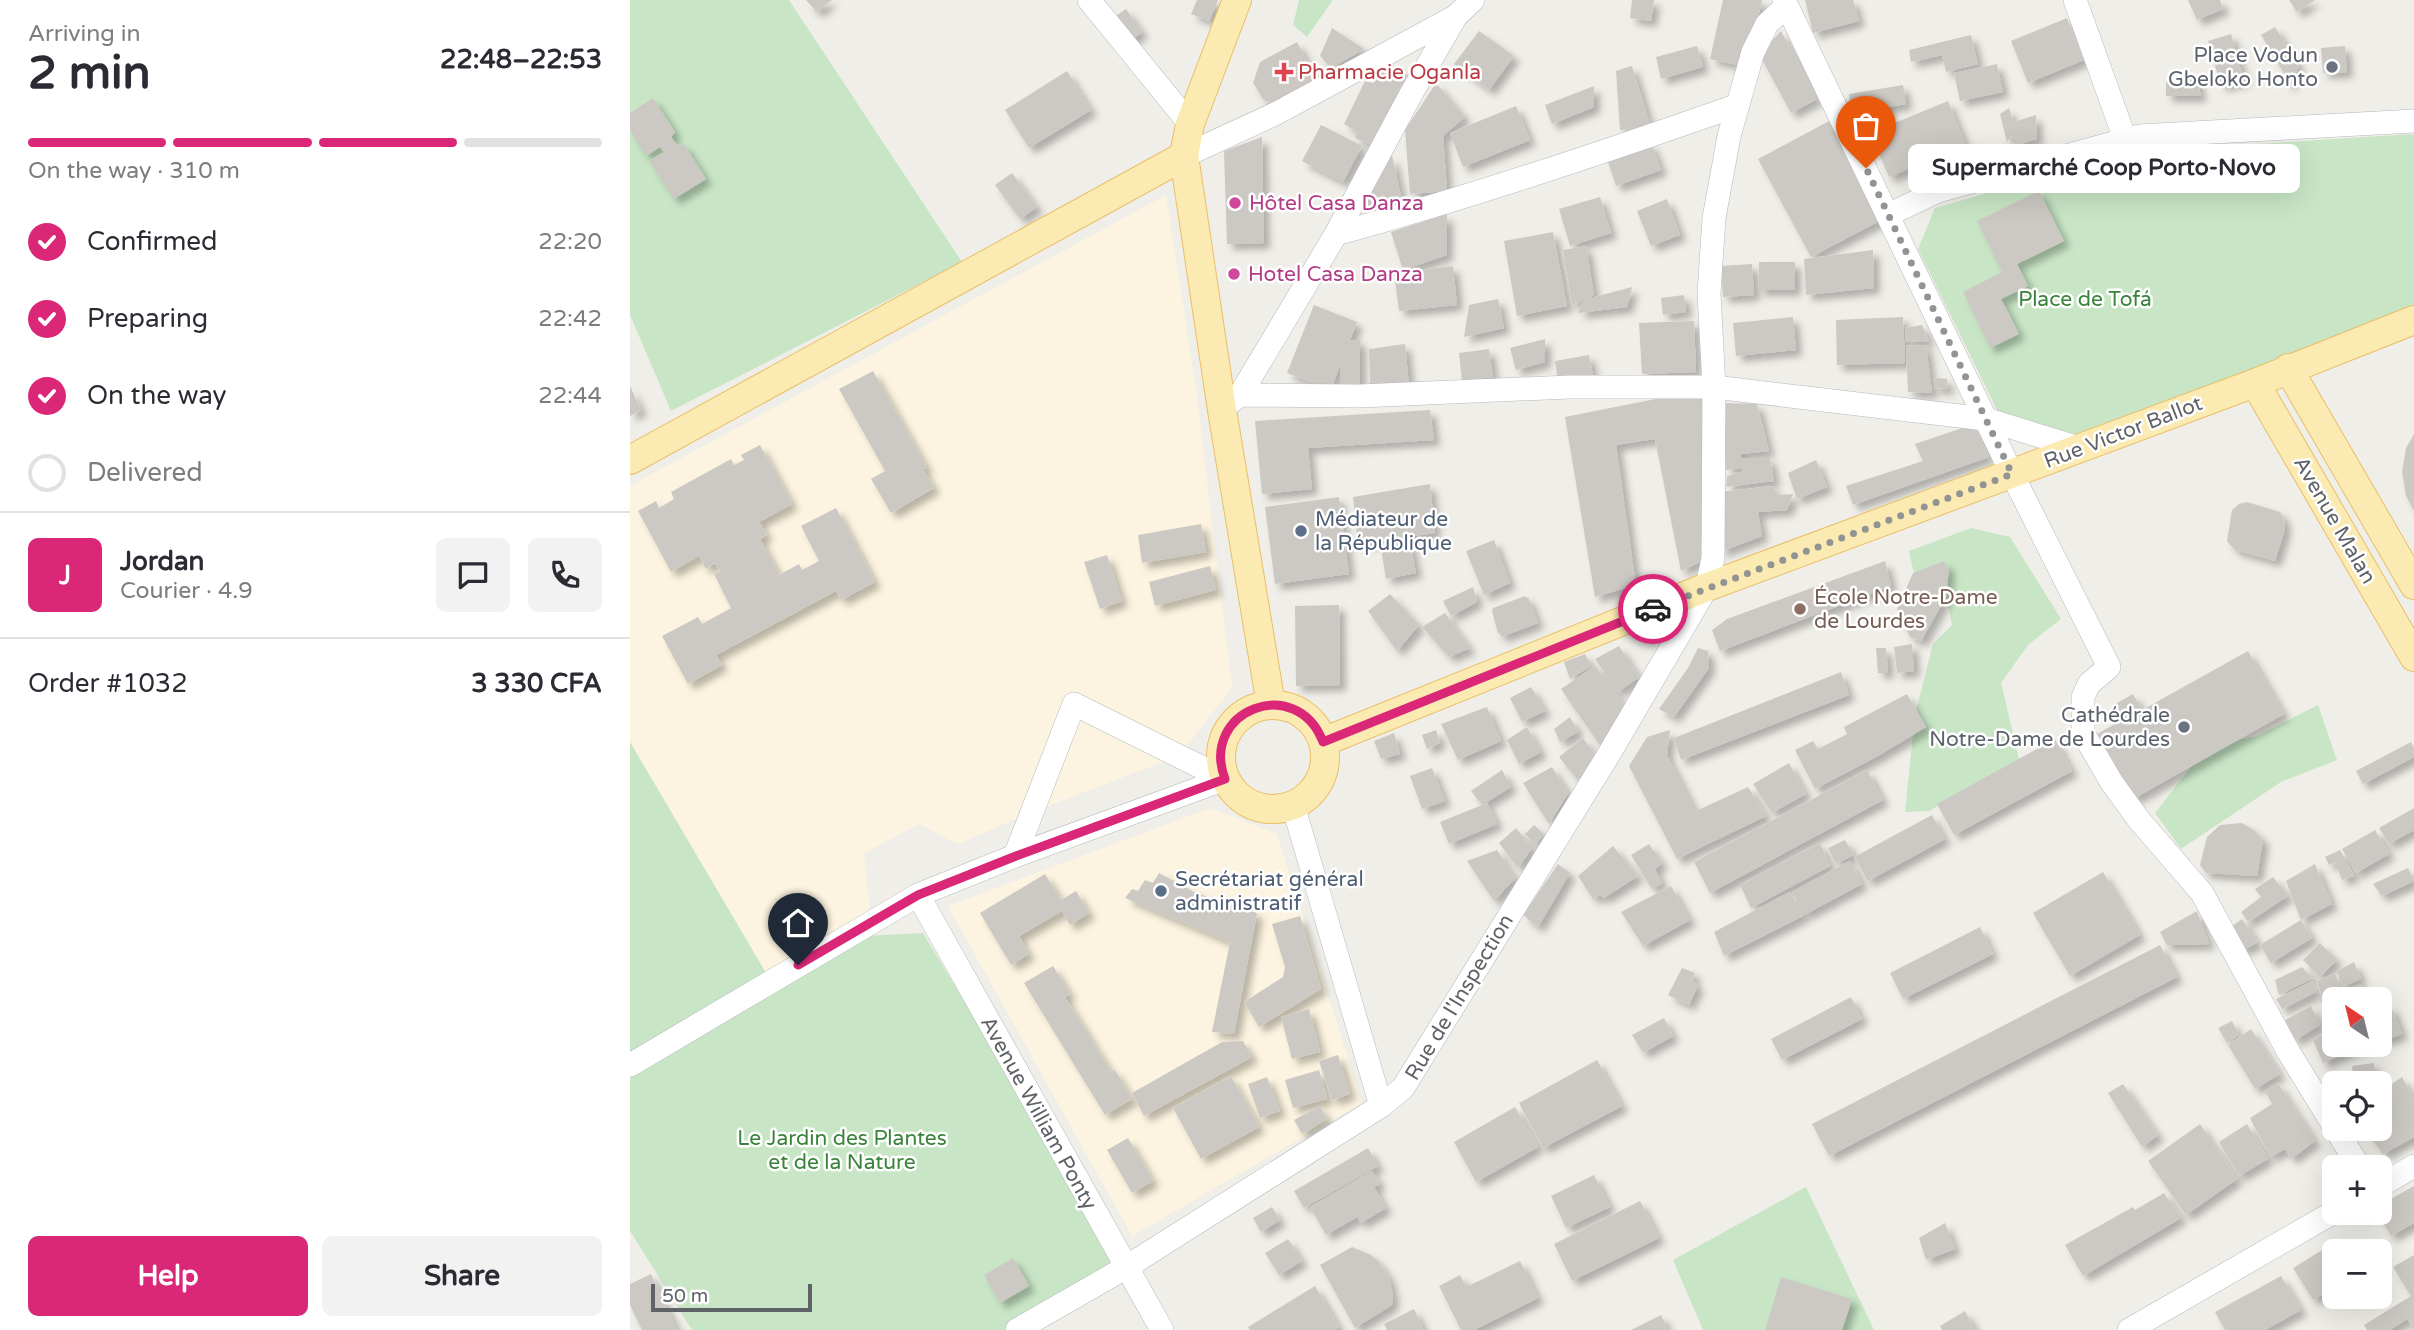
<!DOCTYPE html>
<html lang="en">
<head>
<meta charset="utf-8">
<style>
	body { margin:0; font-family:"Varela Round",sans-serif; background:#f2f2f3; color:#2b2b33; height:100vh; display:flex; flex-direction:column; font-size:26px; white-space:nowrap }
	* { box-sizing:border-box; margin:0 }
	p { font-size:23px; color:#7c7c81 }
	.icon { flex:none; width:38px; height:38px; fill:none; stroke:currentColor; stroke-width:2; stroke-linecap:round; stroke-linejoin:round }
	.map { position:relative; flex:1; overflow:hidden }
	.details { display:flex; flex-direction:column; background:#fff; width:630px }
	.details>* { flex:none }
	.needle { width:46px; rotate:325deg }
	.tools { position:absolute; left:1692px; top:987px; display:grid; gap:14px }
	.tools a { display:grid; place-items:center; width:70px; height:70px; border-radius:10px; background:#fff; box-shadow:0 7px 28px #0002; font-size:35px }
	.scale { position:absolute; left:21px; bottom:18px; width:161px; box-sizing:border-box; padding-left:7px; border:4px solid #5f6367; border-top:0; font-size:19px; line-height:24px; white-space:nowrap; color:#5f6367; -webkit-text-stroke:5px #fff; paint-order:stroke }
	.pin { position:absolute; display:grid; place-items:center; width:60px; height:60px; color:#fff; margin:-72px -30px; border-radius:50% 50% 50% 0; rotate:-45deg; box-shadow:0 0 7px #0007 }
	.pin .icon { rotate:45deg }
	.courier { position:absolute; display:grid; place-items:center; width:70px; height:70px; margin:-35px; border:5px solid #db2777; border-radius:50%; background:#fff; color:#222; box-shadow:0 2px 9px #0007 }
	.bubble { position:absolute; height:49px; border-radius:10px; background:#fff; box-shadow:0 7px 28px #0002; font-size:23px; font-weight:700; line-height:49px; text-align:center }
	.head em { font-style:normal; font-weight:700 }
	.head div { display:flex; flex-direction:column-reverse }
	.head { display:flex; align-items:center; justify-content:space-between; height:119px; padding:0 28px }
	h1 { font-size:46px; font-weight:700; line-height:52px }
	.bar { display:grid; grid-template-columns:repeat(4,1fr); gap:10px 7px; align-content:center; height:84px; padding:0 28px }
	.bar i { height:9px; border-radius:5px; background:#e1e1e2 }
	.bar .active { background:#db2777 }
	.bar p { grid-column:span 4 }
	.line { display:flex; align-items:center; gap:18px; padding:0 28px; border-top:2px solid #e1e1e2 }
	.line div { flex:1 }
	.round { display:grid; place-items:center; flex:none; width:74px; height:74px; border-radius:10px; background:#f2f2f3 }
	ol { padding:0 28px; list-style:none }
	li { display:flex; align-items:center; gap:21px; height:77px }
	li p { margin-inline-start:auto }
	li .icon { padding:7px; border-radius:50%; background:#db2777; color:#fff; stroke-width:4 }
	li:last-child { color:#7c7c81 }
	li i { width:38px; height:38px; border:4px solid #e1e1e2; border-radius:50% }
	.action { display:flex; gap:14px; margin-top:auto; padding:14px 28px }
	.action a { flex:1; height:80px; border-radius:10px; background:#db2777; color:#fff; font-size:28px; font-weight:700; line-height:80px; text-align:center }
	.action a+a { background:#f2f2f3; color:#2b2b33 }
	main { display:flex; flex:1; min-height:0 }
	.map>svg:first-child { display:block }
</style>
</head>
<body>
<main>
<section class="details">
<div class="head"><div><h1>2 min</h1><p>Arriving in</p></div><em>22:48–22:53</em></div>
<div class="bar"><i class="active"></i><i class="active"></i><i class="active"></i><i></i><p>On the way · 310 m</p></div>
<ol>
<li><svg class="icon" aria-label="check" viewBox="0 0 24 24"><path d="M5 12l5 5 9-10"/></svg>Confirmed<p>22:20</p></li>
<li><svg class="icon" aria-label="check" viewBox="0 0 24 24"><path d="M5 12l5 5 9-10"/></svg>Preparing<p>22:42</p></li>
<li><svg class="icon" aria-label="check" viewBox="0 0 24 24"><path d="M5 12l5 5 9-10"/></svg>On the way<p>22:44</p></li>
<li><i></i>Delivered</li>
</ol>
<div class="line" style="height:126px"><b class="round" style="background:#db2777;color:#fff">J</b><div><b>Jordan</b><p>Courier · 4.9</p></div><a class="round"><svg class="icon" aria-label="chat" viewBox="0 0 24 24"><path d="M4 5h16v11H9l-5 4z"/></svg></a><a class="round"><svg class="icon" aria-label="phone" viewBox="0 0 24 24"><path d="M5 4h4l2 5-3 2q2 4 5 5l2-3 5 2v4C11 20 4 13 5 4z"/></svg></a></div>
<div class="line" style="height:91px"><div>Order #1032</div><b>3 330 CFA</b></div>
<div class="action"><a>Help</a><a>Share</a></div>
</section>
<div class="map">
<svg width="1784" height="1330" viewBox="0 0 1784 1330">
	<defs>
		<filter id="shadow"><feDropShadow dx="6" dy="6" stdDeviation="3.5" flood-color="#0004"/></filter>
	</defs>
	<rect width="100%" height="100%" fill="#f0eee8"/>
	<path fill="#fcf4e0" d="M536 195 566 389 602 688 549 756 402 812 328 844 289 824 234 853 240 911 136 973 0 742V486Z
		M580 808 647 834 732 1103 502 1236 318 906Z"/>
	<path fill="#c8e6c6" d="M0 0H159L332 262 41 411 0 315Z
		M669 0H703L677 37 663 25Z
		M1784 134V308L1452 439 1369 414 1288 249 1305 208 1500 152Z
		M1341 528 1380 537 1431 619 1398 645 1371 683 1389 759 1299 811 1275 812 1285 715 1303 644 1322 625 1312 576 1286 583 1279 551Z
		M1688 705 1707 760 1651 782 1551 849 1525 813 1579 744 1625 737Z
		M0 742 136 973 0 1052Z
		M293 933 495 1268 387 1330H62L0 1231V1065L216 937Z
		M1176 1187 1244 1330H1073L1043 1260Z"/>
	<path fill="#ccc9c4" filter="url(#shadow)" d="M176 0H202L187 12Z
		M567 0H588L579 21 561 14Z
		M1002 0H1024L1021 21 1000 18Z
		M1093 0H1132L1117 67 1080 59Z
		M1175 0H1223L1229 21 1183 33Z
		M1558 0H1590L1593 9 1567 20Z
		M1659 0H1685L1667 12Z
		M496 9 512 32 499 42 483 18Z
		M1437 18 1454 60 1398 83 1381 41Z
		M1645 27 1669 66 1658 88 1655 75 1631 35Z
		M702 28 734 49 701 68 690 56Z
		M849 31 884 56 859 90 824 64Z
		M1151 31 1187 99 1161 113 1129 54Z
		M1601 34 1614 80 1591 86 1578 41Z
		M1341 35 1348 64 1316 72 1312 55 1281 62 1279 50Z
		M667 42 687 82 647 105 634 100 623 83 630 62Z
		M1067 46 1073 67 1031 79 1026 57Z
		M1715 46 1717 72 1693 73 1691 48Z
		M760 63 778 76 744 146 725 138 728 132 714 124 735 81 743 83Z
		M1367 64 1373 92 1330 101 1324 73Z
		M1002 66 1021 128 990 130 986 71Z
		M437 71 461 110 399 148 375 110Z
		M1566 75 1571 96H1536V82Z
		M806 83 835 117 813 136 817 191 780 194 775 130Z
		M1273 85 1276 104 1222 113 1219 94Z
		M964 86V107L922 124 915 105Z
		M23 98 45 132 41 137 47 145 54 144 76 179 44 199 19 161 34 152 30 147 16 156 0 130V113Z
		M1318 101 1336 146 1259 177 1240 133Z
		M886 106 900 140 833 167 820 133Z
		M1379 108 1383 122 1406 115 1407 139 1389 144 1381 136 1377 142 1370 114Z
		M1201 120 1253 219 1181 257 1128 159Z
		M691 125 732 146 713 182 672 161Z
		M632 137 634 243 597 244 594 151Z
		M1021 143 1031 170 986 186 977 159Z
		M762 155 772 201 731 210Z
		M382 173 407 207 390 219 365 185Z
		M1409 191 1434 241 1387 264 1398 286 1371 299 1389 334 1360 348 1333 292 1372 272 1347 221Z
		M970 197 981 233 940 246 929 209Z
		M1037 199 1050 235 1021 246 1007 211Z
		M817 214V255L773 270 761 232Z
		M923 232 937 306 887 316 874 241Z
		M956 246 964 295 942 305 933 250Z
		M1243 250 1244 288 1176 295 1174 259Z
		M1129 262H1165V290H1128Z
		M1122 264 1124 295 1093 297 1091 266Z
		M823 266 827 305 769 311 764 273Z
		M1002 287 997 307 948 313 953 300Z
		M1054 295 1056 312 1033 315 1031 298Z
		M868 299 874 328 834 337 839 305Z
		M684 305 727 322 720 340H730V387L710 388V365L701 390 657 373Z
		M1163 317 1166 350 1106 356 1103 323Z
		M1273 317 1275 363 1207 365 1206 320Z
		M1064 321 1066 372 1012 374 1009 323Z
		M1292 325 1299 341 1276 342 1275 328Z
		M915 339V362L886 370 880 348Z
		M775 344 779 386 740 384 739 349Z
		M1296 345 1302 393 1278 392 1276 346Z
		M859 349 863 377 832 381 829 353Z
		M959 355 963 376 928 381 925 361Z
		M243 371 297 468 293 469 304 488 261 513 241 479 255 471 209 389Z
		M1305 378 1317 379 1318 389 1304 388Z
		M0 386 11 410 0 416Z
		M1081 388 1078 558 1051 571 1025 439 986 445 1006 585 965 597 935 417Z
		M1093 403 1127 404 1139 451 1111 454V458H1140L1144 481 1096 487 1097 476 1112 472V468L1096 470Z
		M800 410 804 440 678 448 682 489 632 494 625 421Z
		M1344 424 1359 457 1223 505 1216 486 1293 461 1285 444Z
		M1784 434V511L1776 496 1772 472 1776 448Z
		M130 445 162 504 129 522 137 535 130 539 149 575 169 564 172 570 189 561 171 526 206 508 245 582 211 600 206 591 86 655 92 665 58 684 32 636 68 617 72 624 101 608 84 574 90 571 85 563 76 569 69 556 41 572 8 511 26 501 29 508 44 499 41 492 101 459 104 465 114 460 111 455Z
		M1186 460 1197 487 1167 499 1158 473Z
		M800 484 805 533 728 544 723 497Z
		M1143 486 1147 495 1163 494 1157 510 1128 512 1132 536 1090 552 1089 492Z
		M709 497 719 574 645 584 635 507Z
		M1617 502 1650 512 1654 519 1655 529 1645 561 1605 550 1597 541 1602 510 1609 504Z
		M571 524 576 552 512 563 508 535Z
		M864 540 880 583 854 595 836 551Z
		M780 542 786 573 756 579 751 548Z
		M477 555 492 601 470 609 454 562Z
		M1255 561 1261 586 1090 651 1082 630 1097 619Z
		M1314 561 1319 569 1316 597 1291 641 1280 637 1267 609 1283 573Z
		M580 566 586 590 525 606 519 582Z
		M843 587 847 602 821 616 813 601Z
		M760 594 789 625 767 651 738 611Z
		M895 596 896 598 898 597 908 623 871 637 870 633H868L862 611 863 608Z
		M709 605 710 685 666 686 665 606Z
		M815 613 840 648 819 657 792 627Z
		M1282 644 1284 671 1267 673 1264 647Z
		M989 646 1009 677 988 692 965 659Z
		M1068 648 1078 651 1079 668 1044 717 1029 709 1058 668Z
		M1246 648H1256L1258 673H1248Z
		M1618 651 1654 714 1503 799 1467 734 1490 721 1482 706 1503 694 1512 710Z
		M955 654 961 666 940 679 934 662Z
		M965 666 996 708 971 747 931 689Z
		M1211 672 1219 695 1051 760 1044 738Z
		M901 687 915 711 892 722 880 698Z
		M1277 694 1296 727 1246 757 1185 789 1165 750 1183 741 1188 749 1217 734 1214 727Z
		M857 707 871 741 828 760 811 724Z
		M940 717 948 732 930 742 924 729Z
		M897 727 911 752 889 764 877 740Z
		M806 730 810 743 797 749 792 735Z
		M1040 730 1037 755 1071 823 1066 811 1118 787 1136 816 1047 859 999 766 1017 737Z
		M764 733 770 754 751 759 744 741Z
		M953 738 968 758 947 779 929 757Z
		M1425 739 1442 771 1324 835 1307 804Z
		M1781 742 1784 748V757L1733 784 1726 771Z
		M1159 763 1176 794 1142 813 1123 784Z
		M922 767 938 793 919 824 893 783Z
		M802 768 815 801 792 809 780 776Z
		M872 770 881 787 852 805 857 803 867 824 819 844 810 822 852 805 841 791Z
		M1237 770 1253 800 1080 893 1064 862Z
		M1784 808V830L1759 844 1749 828Z
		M1302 815 1315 839 1238 881 1224 857Z
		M1612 823 1624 830 1633 840 1627 876 1576 873 1570 865 1577 837 1590 825Z
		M904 825 914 834 905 844 895 834Z
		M886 828 902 848 888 868 869 843Z
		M1745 830 1759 854 1726 873 1712 849Z
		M1215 840 1224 855 1206 864 1198 848Z
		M1190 843 1200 866 1121 908 1110 885Z
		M1019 844 1032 863 1025 869 1032 883 1022 889 1001 855Z
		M983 846 1008 876 974 898 970 895 963 899 948 876Z
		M867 850 885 878 864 901 837 861Z
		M1710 850 1724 876 1712 880 1705 862 1699 865 1695 857Z
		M1220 861 1232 884 1174 915 1162 892Z
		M928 864 940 873 908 927 893 915Z
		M1685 864 1702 904 1671 920 1682 938 1641 963 1630 945 1671 920 1656 881Z
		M1778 868 1784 881 1752 896 1743 884Z
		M1473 872 1510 935 1440 976 1403 913Z
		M529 873 566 893 627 913 604 1034 582 1032 600 942 495 898 502 889 508 891 515 880 523 883Z
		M415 874 431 900 446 891 459 913 440 925 432 911 389 936 399 954 381 965 350 913Z
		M1643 877 1658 896 1618 922 1611 912 1631 897 1625 889Z
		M1041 886 1060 920 1013 946 991 912Z
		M1160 892 1173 916 1094 956 1084 932Z
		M1567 911 1579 944 1537 945 1530 932Z
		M670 916 691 989 629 1027 614 1002 653 977 655 967 642 924Z
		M1612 919 1628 942 1612 951 1598 929Z
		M1350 927 1363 954 1273 999 1260 973Z
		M1690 943 1707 960 1690 977 1673 960Z
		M1530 945 1547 977 1199 1156 1182 1124Z
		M1724 962 1731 979 1712 987 1707 971Z
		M423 966 440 994 435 997 481 1072 485 1070 502 1099 475 1115 394 983Z
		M1672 967 1683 978 1649 995 1645 980Z
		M1052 968 1065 973 1062 980 1068 985 1059 1005 1038 995Z
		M1705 973 1710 987 1691 994 1687 981Z
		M1682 981 1686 992 1652 1009 1646 999Z
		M1731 984 1736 999H1704V1012L1696 1015 1690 999Z
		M1221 997 1232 1019 1152 1060 1141 1039Z
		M1681 1006 1690 1025 1664 1041 1655 1020Z
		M1761 1006 1772 1034 1752 1041 1750 1034V1010Z
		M679 1009 690 1052 662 1059 651 1017Z
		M1034 1018 1043 1036 1013 1053 1002 1035Z
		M1602 1021 1609 1035 1597 1043 1588 1028Z
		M1621 1029 1650 1074 1625 1089 1598 1045Z
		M1704 1029V1045H1733L1693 1063 1683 1040Z
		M613 1041 622 1057 514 1116 502 1093 592 1042Z
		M708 1055 720 1094 702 1100 689 1061Z
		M967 1060 992 1106 913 1148 889 1103Z
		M1744 1063 1746 1083H1724L1722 1066Z
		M689 1070 697 1099 663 1108 655 1080Z
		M601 1076 629 1127 571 1159 543 1108Z
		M637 1077 650 1111 630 1118 618 1084Z
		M1772 1077 1784 1099V1137L1753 1154 1735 1129H1750V1092Z
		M1648 1083 1685 1141 1661 1159 1655 1149 1640 1157 1620 1118 1642 1104 1635 1091Z
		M1493 1084 1528 1135 1512 1147 1478 1093Z
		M690 1106 697 1119 672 1134 664 1120Z
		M885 1107 908 1147 846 1182 824 1142Z
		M1570 1124 1607 1179 1556 1215 1518 1161Z
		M1617 1124 1638 1159 1609 1176 1589 1142Z
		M498 1138 523 1181 502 1193 477 1150Z
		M738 1148 748 1166 674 1208 664 1191Z
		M742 1171 750 1184 744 1187 756 1208 731 1223 727 1217 696 1235 680 1207Z
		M964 1175 980 1207 936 1228 921 1196Z
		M1784 1186V1223L1761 1236 1747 1213H1750V1205Z
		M1534 1193 1551 1218 1453 1276 1435 1245 1503 1207 1505 1210Z
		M1010 1201 1029 1238 942 1281 924 1244Z
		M642 1207 650 1220 631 1232 623 1218Z
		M1315 1223 1325 1249 1296 1260 1289 1238Z
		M658 1239 672 1261 649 1275 635 1253Z
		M1702 1244 1706 1251H1704V1287L1683 1300 1663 1268Z
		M722 1247 741 1255 748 1261 759 1277 763 1295 762 1305 725 1328 690 1265Z
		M1784 1255V1330L1777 1319 1760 1330H1737L1734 1325 1781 1296 1763 1267Z
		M383 1258 399 1286 370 1303 354 1275Z
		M890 1261 908 1298 844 1330H831L809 1286 830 1275 836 1287Z
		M21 1274 47 1330H12L0 1305V1284Z
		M1651 1276 1671 1310 1635 1330H1595L1585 1312Z
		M1151 1277 1222 1299 1212 1330H1135Z
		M685 1286 709 1327 704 1330H620L618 1327Z
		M784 1309 794 1330H757L754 1324Z
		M1335 1311 1345 1330H1312L1310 1326Z
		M1031 1315 1038 1330H1001Z"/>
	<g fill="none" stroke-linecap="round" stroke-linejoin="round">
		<defs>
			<path id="minor" d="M459 0 560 124
				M1154 0 1382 474 1479 667 1459 684 1453 697V733L1482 783 1509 820 1572 893 1658 1051 1704 1126
				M1445 0 1495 139
				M554 156 647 113 826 16 843 0
				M1258 215 1308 191 1509 136 1784 121
				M706 234C842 197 975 152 1108 105
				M610 395 730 396 939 387H1084L1355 419 1449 448
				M601 402 610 395 706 234 781 94 826 16
				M663 805 751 1106
				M385 856 444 704 595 779
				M288 895 532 1330
				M0 1065 288 895 385 856 595 779
				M1706 1129 1729 1167
				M1750 1186 1784 1166
				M387 1330 495 1268 751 1106 773 1088 979 754 1077 587 1083 558 1084 387 1079 293 1084 218 1099 136 1123 52 1137 24 1156 6
				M1499 1330 1704 1212"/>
			<path id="major" d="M607 0 560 124 554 156 592 410 641 705
				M1658 368 1784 585
				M1625 383 1784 657
				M0 460 554 156
				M591 757a52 52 0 1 1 104 0a52 52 0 1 1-104 0Z
				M693 742 1077 587 1625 383 1784 320"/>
		</defs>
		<use href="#minor" stroke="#b5b8bb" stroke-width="24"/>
		<use href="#major" stroke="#eabe67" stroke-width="30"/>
		<use href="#minor" stroke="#fff" stroke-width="23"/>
		<use href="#major" stroke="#fbebb2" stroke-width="28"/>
	</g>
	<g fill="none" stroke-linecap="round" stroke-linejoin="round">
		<path stroke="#929494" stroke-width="7" stroke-dasharray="0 12.6" d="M1023 609 1382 474 1236 168"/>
		<path stroke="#db2777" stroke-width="9" d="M168 965 288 895 386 856 595 779C569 710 667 673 693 742L1023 609"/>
	</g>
	<g fill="#6b7280" stroke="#fff" stroke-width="2.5">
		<circle cx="1702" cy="67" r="7"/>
		<circle cx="1554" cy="727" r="7"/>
	</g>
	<path fill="#e0444e" stroke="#fff" stroke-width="2.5" d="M650.5 61.5h7v7h7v7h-7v7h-7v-7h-7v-7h7z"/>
	<g fill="#d1479c" stroke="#fff" stroke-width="2.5">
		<circle cx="605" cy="203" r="7"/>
		<circle cx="604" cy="274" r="7"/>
	</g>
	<g fill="#5c6f8a" stroke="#fff" stroke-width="2.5">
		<circle cx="671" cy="531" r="7"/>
		<circle cx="531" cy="891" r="7"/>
	</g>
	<circle fill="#8d6e63" stroke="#fff" stroke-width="2.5" cx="1170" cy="609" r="7"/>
	<g text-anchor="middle" stroke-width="5" stroke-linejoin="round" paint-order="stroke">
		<g font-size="21" fill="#5b616d" stroke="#fff" text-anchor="end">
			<text x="1688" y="62">Place Vodun<tspan x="1688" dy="24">Gbeloko Honto</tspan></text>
			<text x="1540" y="722">Cathédrale<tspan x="1540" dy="24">Notre-Dame de Lourdes</tspan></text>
		</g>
		<g font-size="21" fill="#be3a42" stroke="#fff" text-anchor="start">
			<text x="668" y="79">Pharmacie Oganla</text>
		</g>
		<g font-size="21" fill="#b23c85" stroke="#fff" text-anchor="start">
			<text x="619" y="210">Hôtel Casa Danza</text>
			<text x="618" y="281">Hotel Casa Danza</text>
		</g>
		<g font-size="21" fill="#3a833a" stroke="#fff">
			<text x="1455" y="306">Place de Tofá</text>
			<text x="212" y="1145">Le Jardin des Plantes<tspan x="212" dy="24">et de la Nature</tspan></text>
		</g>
		<g font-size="21" fill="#5f6367" stroke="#fff">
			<text transform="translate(1493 432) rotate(-21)" y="7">Rue Victor Ballot</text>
			<text transform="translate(1705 520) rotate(60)" y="7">Avenue Malan</text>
			<text transform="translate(829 997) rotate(-59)" y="7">Rue de l'Inspection</text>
			<text transform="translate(409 1113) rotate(61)" y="7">Avenue William Ponty</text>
		</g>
		<g font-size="21" fill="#4e5e75" stroke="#fff" text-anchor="start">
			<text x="685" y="526">Médiateur de<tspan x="685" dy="24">la République</tspan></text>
			<text x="545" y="886">Secrétariat général<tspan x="545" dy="24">administratif</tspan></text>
		</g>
		<g font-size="21" fill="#785e54" stroke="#fff" text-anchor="start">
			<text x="1184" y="604">École Notre-Dame<tspan x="1184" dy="24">de Lourdes</tspan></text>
		</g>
	</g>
</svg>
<div class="tools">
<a><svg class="needle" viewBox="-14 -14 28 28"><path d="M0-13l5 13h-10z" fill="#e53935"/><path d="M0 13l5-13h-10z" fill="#7c7c81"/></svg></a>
<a><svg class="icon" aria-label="locate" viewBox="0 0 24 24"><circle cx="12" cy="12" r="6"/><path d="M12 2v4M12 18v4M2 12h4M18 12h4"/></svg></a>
<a>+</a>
<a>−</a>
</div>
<div class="scale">50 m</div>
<div class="pin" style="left:1236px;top:168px;background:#ea580c"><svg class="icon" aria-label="bag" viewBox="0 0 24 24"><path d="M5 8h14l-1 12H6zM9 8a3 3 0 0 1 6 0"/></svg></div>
<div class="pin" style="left:168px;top:965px;background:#1f2937"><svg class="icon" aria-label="home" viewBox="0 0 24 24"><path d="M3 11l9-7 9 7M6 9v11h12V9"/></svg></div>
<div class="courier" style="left:1023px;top:609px"><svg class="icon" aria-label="car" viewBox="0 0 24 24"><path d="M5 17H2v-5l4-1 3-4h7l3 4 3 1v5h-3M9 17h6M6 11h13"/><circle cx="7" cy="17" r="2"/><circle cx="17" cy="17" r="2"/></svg></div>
<div class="bubble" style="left:1278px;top:144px;width:392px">Supermarché Coop Porto-Novo</div>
</div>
</main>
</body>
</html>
